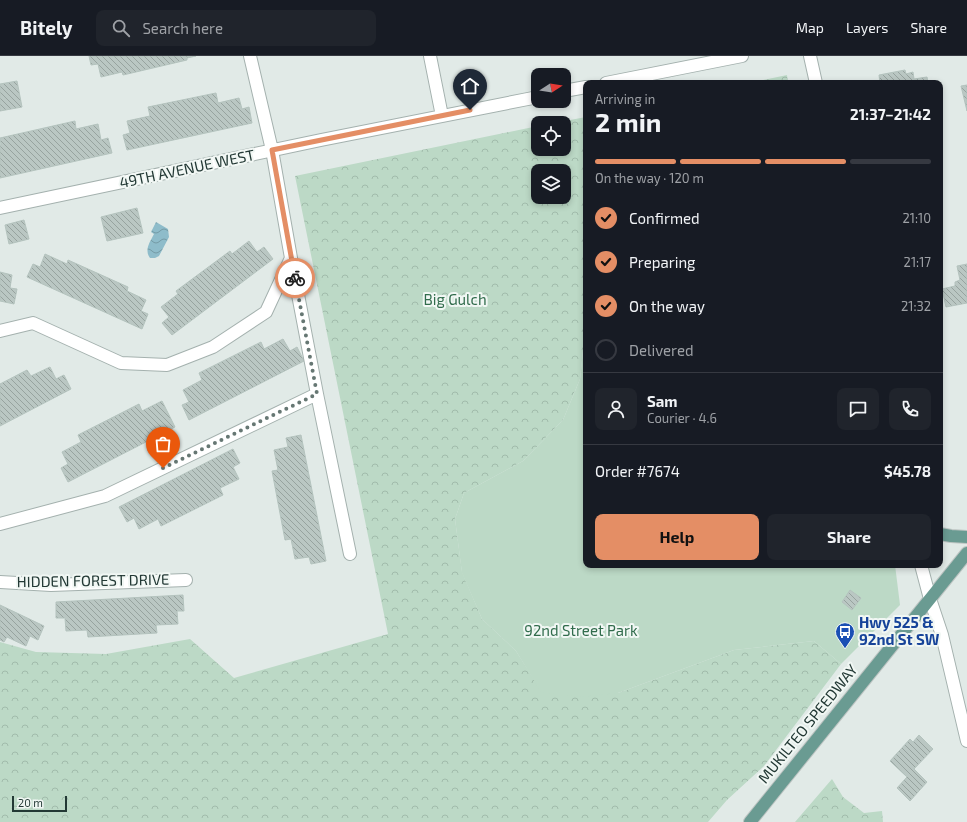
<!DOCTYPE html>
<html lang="en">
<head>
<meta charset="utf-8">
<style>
	body { margin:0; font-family:"Exo 2",sans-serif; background:#20242c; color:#f1f3f6; height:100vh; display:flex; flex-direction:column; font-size:15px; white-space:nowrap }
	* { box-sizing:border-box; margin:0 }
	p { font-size:13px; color:#9ea1a6 }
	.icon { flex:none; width:22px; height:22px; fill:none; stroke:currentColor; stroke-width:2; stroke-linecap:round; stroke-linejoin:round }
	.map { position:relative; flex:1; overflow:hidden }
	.sheet { position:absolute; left:583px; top:24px; width:360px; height:488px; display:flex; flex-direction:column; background:#171b24; border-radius:8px; box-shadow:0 2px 6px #0003 }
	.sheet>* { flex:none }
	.needle { width:26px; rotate:78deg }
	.controls { position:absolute; left:531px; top:12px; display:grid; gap:8px }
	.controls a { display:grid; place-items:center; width:40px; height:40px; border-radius:8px; background:#171b24; box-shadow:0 2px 6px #0003; font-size:20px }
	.scale { position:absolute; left:12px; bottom:10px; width:55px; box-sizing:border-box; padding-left:4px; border:2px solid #233935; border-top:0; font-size:11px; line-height:14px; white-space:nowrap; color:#233935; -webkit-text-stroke:3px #f1f7f4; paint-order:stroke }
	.pin { position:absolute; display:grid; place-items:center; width:34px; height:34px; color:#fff; margin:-41px -17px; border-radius:50% 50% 50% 0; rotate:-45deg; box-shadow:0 0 4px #0007 }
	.pin .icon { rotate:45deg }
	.courier { position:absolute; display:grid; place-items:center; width:40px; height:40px; margin:-20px; border:3px solid #e48e65; border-radius:50%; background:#fff; color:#222; box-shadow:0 1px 5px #0007 }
	.overview em { font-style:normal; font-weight:700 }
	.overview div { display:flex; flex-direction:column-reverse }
	.overview { display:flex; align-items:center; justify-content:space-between; height:68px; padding:0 12px }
	h1 { font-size:26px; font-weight:700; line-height:30px }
	.bar { display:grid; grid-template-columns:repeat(4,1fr); gap:6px 4px; align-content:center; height:48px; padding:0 12px }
	.bar i { height:5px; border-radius:3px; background:#363941 }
	.bar .active { background:#e48e65 }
	.bar p { grid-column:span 4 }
	.line { display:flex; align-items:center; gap:10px; padding:0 12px; border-top:1px solid #363941 }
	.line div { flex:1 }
	.round { display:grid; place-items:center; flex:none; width:42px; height:42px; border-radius:8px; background:#20242c }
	ol { padding:0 12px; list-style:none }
	li { display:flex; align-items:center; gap:12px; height:44px }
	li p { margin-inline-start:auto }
	li .icon { padding:4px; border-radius:50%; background:#e48e65; color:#111; stroke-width:4 }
	li:last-child { color:#9ea1a6 }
	li i { width:22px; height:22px; border:2px solid #363941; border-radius:50% }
	.cta { display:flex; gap:8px; margin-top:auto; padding:8px 12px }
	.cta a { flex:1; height:46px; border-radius:8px; background:#e48e65; color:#111; font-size:16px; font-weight:700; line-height:46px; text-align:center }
	.cta a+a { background:#20242c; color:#f1f3f6 }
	header { display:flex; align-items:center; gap:24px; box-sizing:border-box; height:56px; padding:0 20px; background:#171b24; border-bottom:1px solid #363941 }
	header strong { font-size:19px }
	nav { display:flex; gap:22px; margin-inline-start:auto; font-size:14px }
	.search { width:280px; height:36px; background:#20242c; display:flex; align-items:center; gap:10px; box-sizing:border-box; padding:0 14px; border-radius:8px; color:#9ea1a6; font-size:15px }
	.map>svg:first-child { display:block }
</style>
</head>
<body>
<header>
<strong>Bitely</strong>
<div class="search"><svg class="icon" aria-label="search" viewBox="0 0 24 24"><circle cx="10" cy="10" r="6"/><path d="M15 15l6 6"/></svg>Search here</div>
<nav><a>Map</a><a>Layers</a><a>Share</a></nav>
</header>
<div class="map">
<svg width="967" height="766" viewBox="0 0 967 766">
	<defs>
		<pattern id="forest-crowns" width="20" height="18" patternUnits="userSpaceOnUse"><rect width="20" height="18" fill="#bcd9c6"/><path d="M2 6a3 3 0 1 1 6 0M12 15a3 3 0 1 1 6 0" fill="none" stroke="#a1bbab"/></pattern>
		<pattern id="water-waves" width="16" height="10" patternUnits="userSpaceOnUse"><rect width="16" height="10" fill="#8ebcca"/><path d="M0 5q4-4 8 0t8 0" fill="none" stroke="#749aa5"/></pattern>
		<pattern id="building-back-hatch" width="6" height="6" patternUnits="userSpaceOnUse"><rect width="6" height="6" fill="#bac7c3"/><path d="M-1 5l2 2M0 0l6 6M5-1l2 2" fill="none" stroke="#97a39f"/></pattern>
	</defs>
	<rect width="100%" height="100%" fill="#e1eae7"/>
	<path fill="url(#forest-crowns)" fill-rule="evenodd" d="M787 19 788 27H749Z
		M586 61V284L584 285 580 323 563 364 523 405 464 437 455 463 462 516 482 563 516 595 542 636 618 637 734 594 814 585 841 608 764 710 727 744 708 766H0V586L36 596 106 598 190 583 234 622 388 578 295 120 538 70V93H564V67H554ZM538 115H564V141H538Z
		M832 723 843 741 864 757 882 755 883 766H795Z"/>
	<path fill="#bcd9c6" d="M586 284V509H895L900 549 841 608 814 585 734 594 618 637 580 641 541 636 516 595 482 563 462 517 455 463 464 437 523 405 563 364 580 323 584 285Z"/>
	<path fill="url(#water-waves)" d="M156 166 168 173 169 181 159 200 155 202H150C144 194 150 186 154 178L151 176Z"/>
	<path fill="url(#building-back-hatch)" stroke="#b4c3be" d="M89 0H196L187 2V4L123 19 122 16 101 21 98 8 91 9Z
		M905 14 906 18 913 16 914 23 927 21 928 27H880L879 19Z
		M17 25 22 51 0 55V28Z
		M967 29V55L961 30Z
		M216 37 218 47 239 42 242 53 249 51 252 67 127 94 123 79 130 77 127 65 150 60 148 51Z
		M75 65 76 73 98 68 101 84 108 82 112 97 0 122V89H1L0 82Z
		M137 152 143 177 107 185 101 161Z
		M24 164 29 183 9 188 5 169Z
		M249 185 257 196 264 191 273 203 172 279 162 267 169 261 161 251 178 238 176 235 230 195 232 198Z
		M45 198 67 208 68 204 128 231 127 235 146 244 141 255 148 258 142 273 27 221 33 208 40 211Z
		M967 208V247L946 251 942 233 955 230V226L960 224 957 210Z
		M0 216 12 219 10 232 17 233 14 248 0 245Z
		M283 283 290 295 297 291 304 305 189 364 182 349 189 346 183 334 202 324 199 317 261 286 264 293Z
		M50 311 56 323 64 319 71 333 0 370V328L27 314 31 320Z
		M162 345 175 371 68 426 61 412 68 408 62 396 81 386 78 379 139 348 142 355Z
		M301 379 326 505 311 508 309 501 295 503 291 483 285 484 272 415 278 414 274 394 288 391 286 382Z
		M233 393 240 407 233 411 239 423 220 432 223 439 161 470 158 463 139 473 134 462 127 466 119 451Z
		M850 534 861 542 852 554 842 546Z
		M183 539 184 555H177L178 568 156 569 157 577 88 581 87 574 66 575 65 562H56V546Z
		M0 549 44 570 38 584 30 580 26 590 7 581 4 586 0 584Z
		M919 679 933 693 914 713 927 726 910 745 897 732 907 721 890 705 910 683 913 686Z"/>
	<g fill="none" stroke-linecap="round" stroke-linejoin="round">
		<defs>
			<path id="minor" d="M250 0 272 94 291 202 317 338 350 498
				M430 0 442 60
				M810 0 816 27
				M606 27 742 0
				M564 35 586 31
				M0 152 321 84 538 41
				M0 275 33 267 121 307 167 309 213 291 266 256 291 202
				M0 468 105 440 317 338
				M921 509 930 543 942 579 967 685
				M0 526 51 529 186 524"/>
			<path id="major" d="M940 478 951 480 967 481
				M750 766 967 497"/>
		</defs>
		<use href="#minor" stroke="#a4b1ae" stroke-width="14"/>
		<use href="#major" stroke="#bdc4c2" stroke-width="14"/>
		<use href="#minor" stroke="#fff" stroke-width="12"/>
		<use href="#major" stroke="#6a9b92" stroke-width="12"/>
	</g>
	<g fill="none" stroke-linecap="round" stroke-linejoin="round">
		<path stroke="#667773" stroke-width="4" stroke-dasharray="0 7.2" d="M163 412 317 338 295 222"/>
		<path stroke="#e48e65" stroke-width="5" d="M295 222 272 94 470 54"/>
	</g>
	<defs>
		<symbol id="bus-pin" viewBox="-11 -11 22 30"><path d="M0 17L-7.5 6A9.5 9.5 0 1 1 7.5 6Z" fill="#1a4fb4" stroke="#f1f7f4"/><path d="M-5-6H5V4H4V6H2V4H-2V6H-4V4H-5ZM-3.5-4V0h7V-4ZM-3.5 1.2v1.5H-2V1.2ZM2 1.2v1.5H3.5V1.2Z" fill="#fff"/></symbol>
	</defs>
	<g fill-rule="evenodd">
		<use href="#bus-pin" x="834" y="565" width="22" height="30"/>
	</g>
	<g text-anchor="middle" stroke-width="4" stroke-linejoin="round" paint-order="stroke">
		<g font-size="15" fill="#233935" stroke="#f1f7f4">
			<text transform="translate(187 113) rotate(-12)" y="5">49TH AVENUE WEST</text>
			<text transform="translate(93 525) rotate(-1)" y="5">HIDDEN FOREST DRIVE</text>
			<text transform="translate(808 668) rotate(-51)" y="5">MUKILTEO SPEEDWAY</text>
		</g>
		<g font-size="15" fill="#316c4c" stroke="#f1f7f4">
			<text x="455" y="249">Big Gulch</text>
			<text x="581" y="580">92nd Street Park</text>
		</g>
		<g font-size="15" font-weight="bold" fill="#164399" stroke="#f1f7f4" text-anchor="start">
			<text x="859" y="572">Hwy 525 &amp;<tspan x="859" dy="17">92nd St SW</tspan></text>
		</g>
	</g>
</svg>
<div class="controls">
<a><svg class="needle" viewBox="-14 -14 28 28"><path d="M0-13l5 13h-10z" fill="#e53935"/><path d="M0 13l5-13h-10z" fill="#9ea1a6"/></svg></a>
<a><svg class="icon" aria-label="locate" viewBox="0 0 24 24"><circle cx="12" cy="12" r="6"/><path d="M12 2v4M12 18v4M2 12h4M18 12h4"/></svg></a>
<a><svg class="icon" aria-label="layers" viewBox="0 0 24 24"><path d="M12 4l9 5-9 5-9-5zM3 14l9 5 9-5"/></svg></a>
</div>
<div class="scale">20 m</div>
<div class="pin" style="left:163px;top:412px;background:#ea580c"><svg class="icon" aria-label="bag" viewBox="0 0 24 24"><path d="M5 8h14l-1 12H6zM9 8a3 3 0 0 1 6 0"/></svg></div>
<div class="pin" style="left:470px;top:54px;background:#1f2937"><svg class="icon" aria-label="home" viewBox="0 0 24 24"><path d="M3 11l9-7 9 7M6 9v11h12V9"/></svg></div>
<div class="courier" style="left:295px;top:222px"><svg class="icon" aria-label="bike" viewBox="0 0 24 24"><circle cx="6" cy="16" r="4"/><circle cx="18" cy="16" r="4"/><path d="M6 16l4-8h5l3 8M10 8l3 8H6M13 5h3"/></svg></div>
<section class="sheet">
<div class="overview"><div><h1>2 min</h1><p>Arriving in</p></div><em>21:37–21:42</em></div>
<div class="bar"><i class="active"></i><i class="active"></i><i class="active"></i><i></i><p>On the way · 120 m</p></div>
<ol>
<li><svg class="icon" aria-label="check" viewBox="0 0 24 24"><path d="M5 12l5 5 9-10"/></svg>Confirmed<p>21:10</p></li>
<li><svg class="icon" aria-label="check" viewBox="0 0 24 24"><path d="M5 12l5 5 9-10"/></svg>Preparing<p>21:17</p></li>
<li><svg class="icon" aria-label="check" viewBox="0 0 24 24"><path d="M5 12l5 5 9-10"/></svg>On the way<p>21:32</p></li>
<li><i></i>Delivered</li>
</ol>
<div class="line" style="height:72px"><a class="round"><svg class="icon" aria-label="person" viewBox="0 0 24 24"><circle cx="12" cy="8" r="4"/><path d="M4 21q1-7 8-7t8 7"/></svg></a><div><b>Sam</b><p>Courier · 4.6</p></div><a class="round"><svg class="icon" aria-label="chat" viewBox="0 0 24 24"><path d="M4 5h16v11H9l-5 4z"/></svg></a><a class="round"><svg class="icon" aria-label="phone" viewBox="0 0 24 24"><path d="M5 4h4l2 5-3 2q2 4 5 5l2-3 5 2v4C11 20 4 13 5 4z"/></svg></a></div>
<div class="line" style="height:52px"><div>Order #7674</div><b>$45.78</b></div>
<div class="cta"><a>Help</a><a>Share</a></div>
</section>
</div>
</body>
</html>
